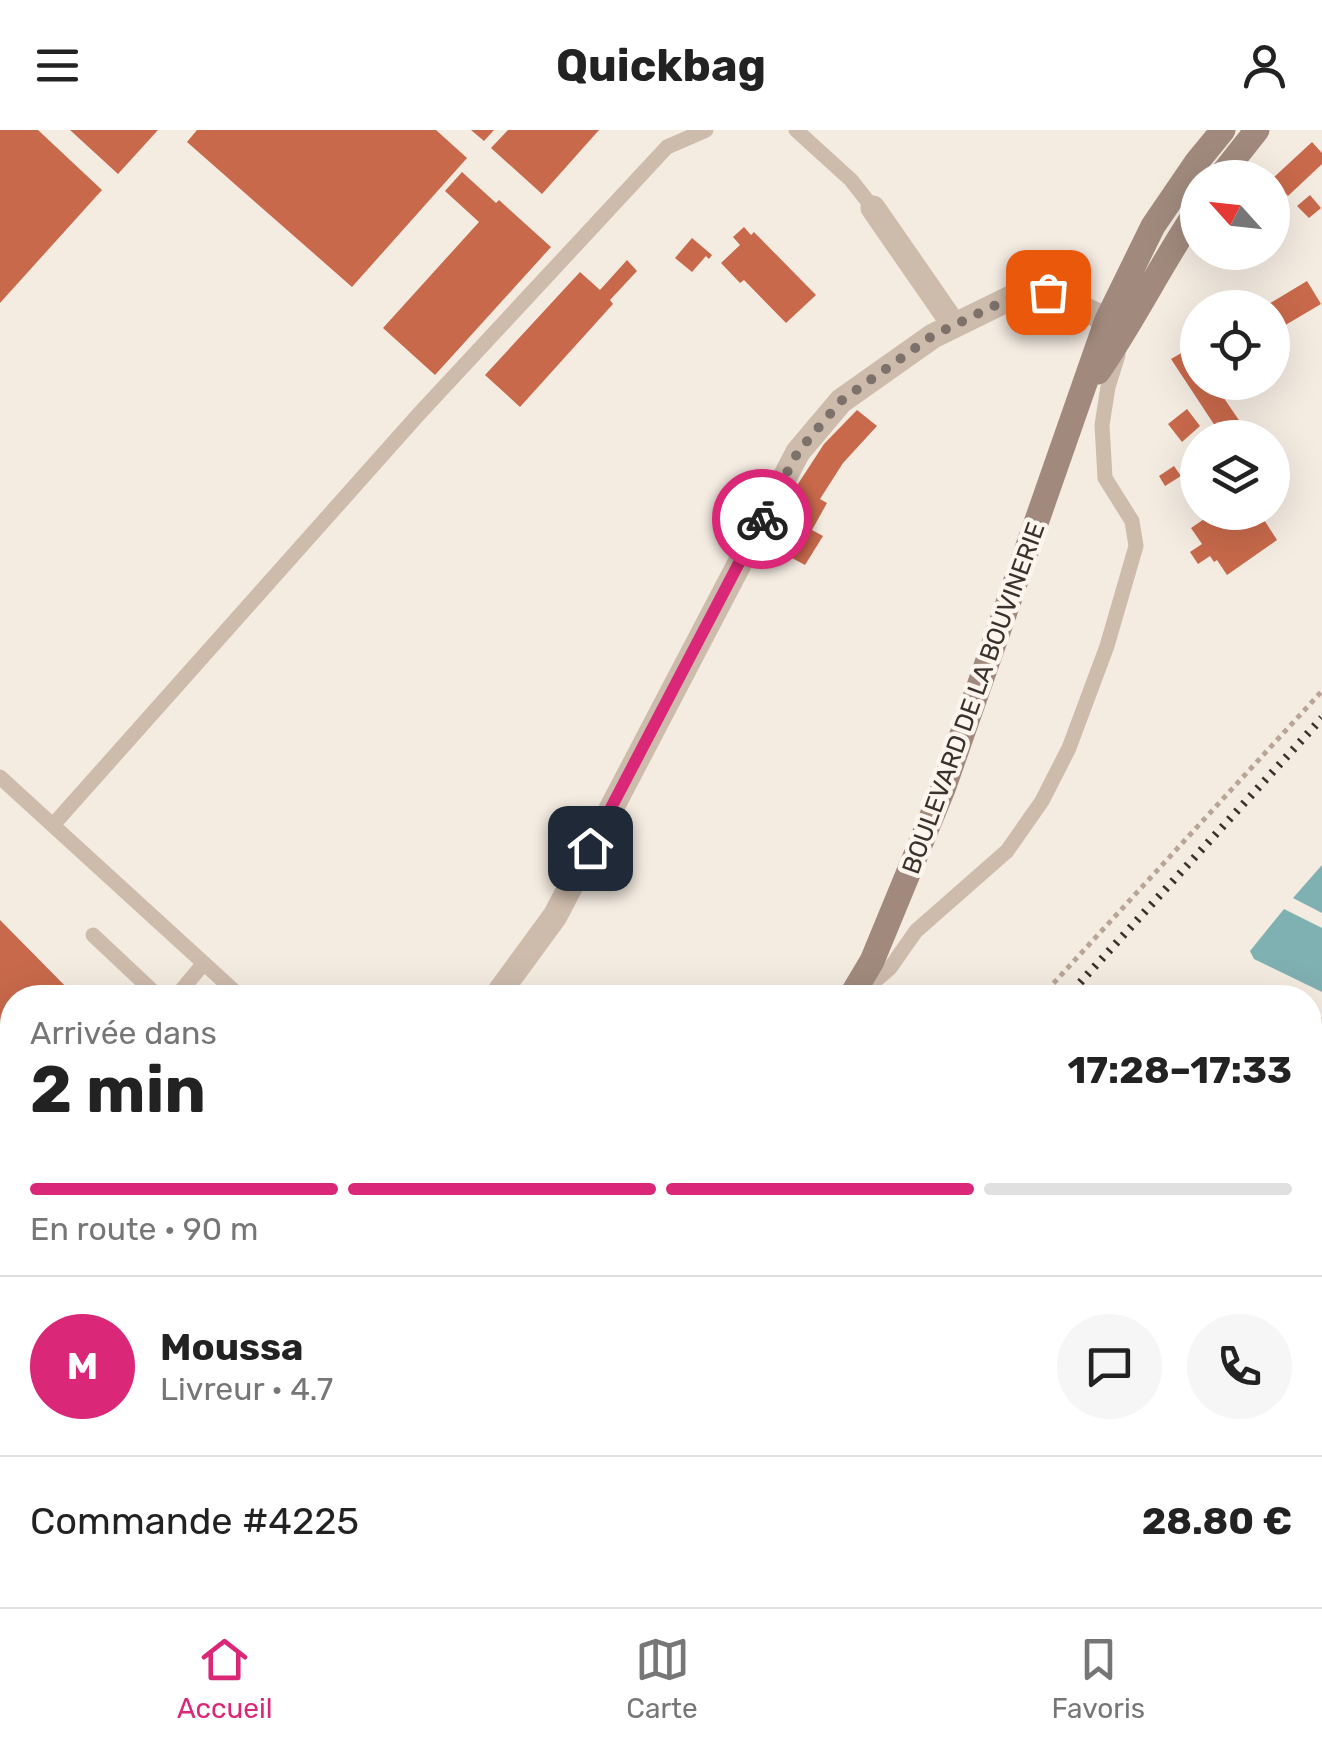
<!DOCTYPE html>
<html lang="fr">
<head>
<meta charset="utf-8">
<style>
	body { margin:0; font-family:Rubik,sans-serif; background:#f6f6f6; color:#222; height:100vh; display:flex; flex-direction:column; font-size:38px; white-space:nowrap }
	* { box-sizing:border-box; margin:0 }
	p { font-size:32px; color:#767676 }
	.icon { flex:none; width:55px; height:55px; fill:none; stroke:currentColor; stroke-width:2; stroke-linecap:round; stroke-linejoin:round }
	.map { position:relative; flex:1; overflow:hidden }
	.details { position:absolute; left:0px; top:855px; width:1322px; height:622px; display:flex; flex-direction:column; background:#fff; border-radius:40px 40px 0 0; box-shadow:0 10px 40px #0002 }
	.details>* { flex:none }
	.needle { width:65px; rotate:297deg }
	.buttons { position:absolute; left:1180px; top:30px; display:grid; gap:20px }
	.buttons a { display:grid; place-items:center; width:110px; height:110px; border-radius:50%; background:#fff; box-shadow:0 10px 40px #0002; font-size:50px }
	.pin { position:absolute; display:grid; place-items:center; width:85px; height:85px; color:#fff; margin:-42px; border-radius:20px; box-shadow:0 5px 15px #0006 }
	.courier { position:absolute; display:grid; place-items:center; width:100px; height:100px; margin:-50px; border:8px solid #db2777; border-radius:50%; background:#fff; color:#222; box-shadow:0 2px 12px #0007 }
	.summary em { font-style:normal; font-weight:700 }
	.summary div { display:flex; flex-direction:column-reverse }
	.summary { display:flex; align-items:center; justify-content:space-between; height:170px; padding:0 30px }
	h1 { font-size:65px; font-weight:700; line-height:75px }
	.bar { display:grid; grid-template-columns:repeat(4,1fr); gap:15px 10px; align-content:center; height:120px; padding:0 30px }
	.bar i { height:12px; border-radius:8px; background:#e0e0e0 }
	.bar .current { background:#db2777 }
	.bar p { grid-column:span 4 }
	.line { display:flex; align-items:center; gap:25px; padding:0 30px; border-top:2px solid #e0e0e0 }
	.line div { flex:1 }
	.round { display:grid; place-items:center; flex:none; width:105px; height:105px; border-radius:52px; background:#f6f6f6 }
	header { display:flex; justify-content:space-between; align-items:center; height:130px; padding:0 30px; background:#fff; font-size:45px; font-weight:700 }
	.tabs { display:flex; justify-content:space-around; align-items:center; height:140px; border-top:2px solid #e0e0e0; background:#fff; font-size:28px; color:#767676 }
	.tabs a { display:grid; justify-items:center; gap:5px }
	.tabs .current { color:#db2777 }
	.map>svg:first-child { display:block }
</style>
</head>
<body>
<header><svg class="icon" aria-label="menu" viewBox="0 0 24 24"><path d="M4 6h16M4 12h16M4 18h16"/></svg>Quickbag<svg class="icon" aria-label="person" viewBox="0 0 24 24"><circle cx="12" cy="8" r="4"/><path d="M4 21q1-7 8-7t8 7"/></svg></header>
<div class="map">
<svg width="1322" height="1477" viewBox="0 0 1322 1477">
	<rect width="100%" height="100%" fill="#f4ebe1"/>
	<path fill="#b8c4a0" d="M292 1465H474L472 1477H293Z"/>
	<path fill="#7fb0b2" d="M1322 735V783L1293 768Z
		M1284 779 1322 798V862L1254 829 1250 821Z"/>
	<path fill="#c8694b" d="M0 0H38L102 60 0 173Z
		M70 0H158L118 44Z
		M197 0H436L467 28 352 157 187 12Z
		M471 0H494L484 11Z
		M508 0H599L542 64 491 18Z
		M1312 12 1322 23V34L1288 66 1272 49Z
		M462 42 496 73 499 70 551 117 435 245 383 198 479 92 445 61Z
		M1310 65 1321 78 1309 88 1297 76Z
		M744 97 751 105 754 102 816 165 786 193 744 150 740 153 721 133 740 115 733 107Z
		M692 108 712 125 709 129 706 126 692 142 675 128Z
		M627 130 637 141 610 170 613 174 520 277 485 245 580 142 600 160Z
		M1307 151 1321 174 1272 203V178H1262Z
		M1190 218 1198 228V252H1213L1249 305 1244 308H1223L1171 229Z
		M1187 279 1200 296 1182 312 1168 294Z
		M857 280 877 296 843 333 820 369 827 373 812 400 823 406 805 435 768 415 796 357 824 314Z
		M1174 336 1181 346 1165 356 1159 346Z
		M1238 382H1259L1277 410 1227 445 1217 430 1214 432 1210 426 1198 434 1190 422 1202 414 1191 398 1213 383 1221 394Z
		M0 790 77 868H12V981L0 969Z
		M1310 964 1322 970V1307L1310 1301Z
		M0 1021 12 1033V1059L0 1073Z
		M1310 1400 1322 1405V1477H1119L1120 1471H1125L1128 1465H1310Z"/>
	<g fill="none" stroke-linecap="round" stroke-linejoin="round">
		<path stroke="#b9a596" stroke-width="5" stroke-dasharray="5 5" stroke-linecap="butt" d="M1040 868 1322 561
			M0 1085 12 1072
			M650 1477 655 1465"/>
		<path stroke="#cdbbac" stroke-width="15" d="M796 0 851 50 873 78
			M0 647 242 868
			M53 695 418 285 667 17 706 0
			M93 805 160 868
			M862 862 890 838 916 801 1007 721 1042 671 1069 618 1107 516 1136 416 1132 391 1105 348 1102 295 1108 257 1118 225
			M175 868 204 833
			M1211 868 1236 865 1250 868
			M1310 890 1322 896
			M1310 1346 1322 1352
			M934 1477 940 1465"/>
		<path stroke="#cdbbac" stroke-width="25" d="M873 78 954 195
			M495 868 555 786 798 322 841 271 933 206 1029 159 1048 162 1107 190"/>
		<path stroke="#a18a7d" stroke-width="25" d="M1219 48 1257 0
			M1098 242C1134 190 1162 132 1198 79
			M850 868 872 831 943 659 1107 190 1153 96 1196 33 1223 0
			M260 1465 261 1477
			M508 1477 509 1465"/>
		<path stroke="#5c4a42" stroke-width="30" d="M88 1477 136 1465"/>
		<path stroke="#3b302b" stroke-width="8" stroke-dasharray="2.5 8" stroke-linecap="butt" d="M1066 868 1322 588
			M679 1477 682 1465"/>
	</g>
	<g fill="none" stroke-linecap="round" stroke-linejoin="round">
		<path stroke="#7c716b" stroke-width="10" stroke-dasharray="0 18" d="M762 389 798 322 841 271 932 206 1029 159 1048 162"/>
		<path stroke="#db2777" stroke-width="12" d="M590 718 762 389"/>
	</g>
	<g text-anchor="middle" stroke-width="9" stroke-linejoin="round" paint-order="stroke">
		<g font-size="25" fill="#3b302b" stroke="#fbf5ee">
			<text transform="translate(973 568) rotate(-70)" y="9">BOULEVARD DE LA BOUVINERIE</text>
		</g>
	</g>
</svg>
<div class="buttons">
<a><svg class="needle" viewBox="-14 -14 28 28"><path d="M0-13l5 13h-10z" fill="#e53935"/><path d="M0 13l5-13h-10z" fill="#767676"/></svg></a>
<a><svg class="icon" aria-label="locate" viewBox="0 0 24 24"><circle cx="12" cy="12" r="6"/><path d="M12 2v4M12 18v4M2 12h4M18 12h4"/></svg></a>
<a><svg class="icon" aria-label="layers" viewBox="0 0 24 24"><path d="M12 4l9 5-9 5-9-5zM3 14l9 5 9-5"/></svg></a>
</div>
<div class="pin" style="left:1048px;top:162px;background:#ea580c"><svg class="icon" aria-label="bag" viewBox="0 0 24 24"><path d="M5 8h14l-1 12H6zM9 8a3 3 0 0 1 6 0"/></svg></div>
<div class="pin" style="left:590px;top:718px;background:#1f2937"><svg class="icon" aria-label="home" viewBox="0 0 24 24"><path d="M3 11l9-7 9 7M6 9v11h12V9"/></svg></div>
<div class="courier" style="left:762px;top:389px"><svg class="icon" aria-label="bike" viewBox="0 0 24 24"><circle cx="6" cy="16" r="4"/><circle cx="18" cy="16" r="4"/><path d="M6 16l4-8h5l3 8M10 8l3 8H6M13 5h3"/></svg></div>
<section class="details">
<div class="summary"><div><h1>2 min</h1><p>Arrivée dans</p></div><em>17:28–17:33</em></div>
<div class="bar"><i class="current"></i><i class="current"></i><i class="current"></i><i></i><p>En route · 90 m</p></div>
<div class="line" style="height:180px"><b class="round" style="background:#db2777;color:#fff">M</b><div><b>Moussa</b><p>Livreur · 4.7</p></div><a class="round"><svg class="icon" aria-label="chat" viewBox="0 0 24 24"><path d="M4 5h16v11H9l-5 4z"/></svg></a><a class="round"><svg class="icon" aria-label="phone" viewBox="0 0 24 24"><path d="M5 4h4l2 5-3 2q2 4 5 5l2-3 5 2v4C11 20 4 13 5 4z"/></svg></a></div>
<div class="line" style="height:130px"><div>Commande #4225</div><b>28.80 €</b></div>
</section>
</div>
<nav class="tabs">
<a class="current"><svg class="icon" aria-label="home" viewBox="0 0 24 24"><path d="M3 11l9-7 9 7M6 9v11h12V9"/></svg>Accueil</a>
<a><svg class="icon" aria-label="map" viewBox="0 0 24 24"><path d="M3 6l6-2 6 2 6-2v14l-6 2-6-2-6 2zM9 4v14M15 6v14"/></svg>Carte</a>
<a><svg class="icon" aria-label="saved" viewBox="0 0 24 24"><path d="M7 4h10v16l-5-4-5 4z"/></svg>Favoris</a>
</nav>
</body>
</html>
